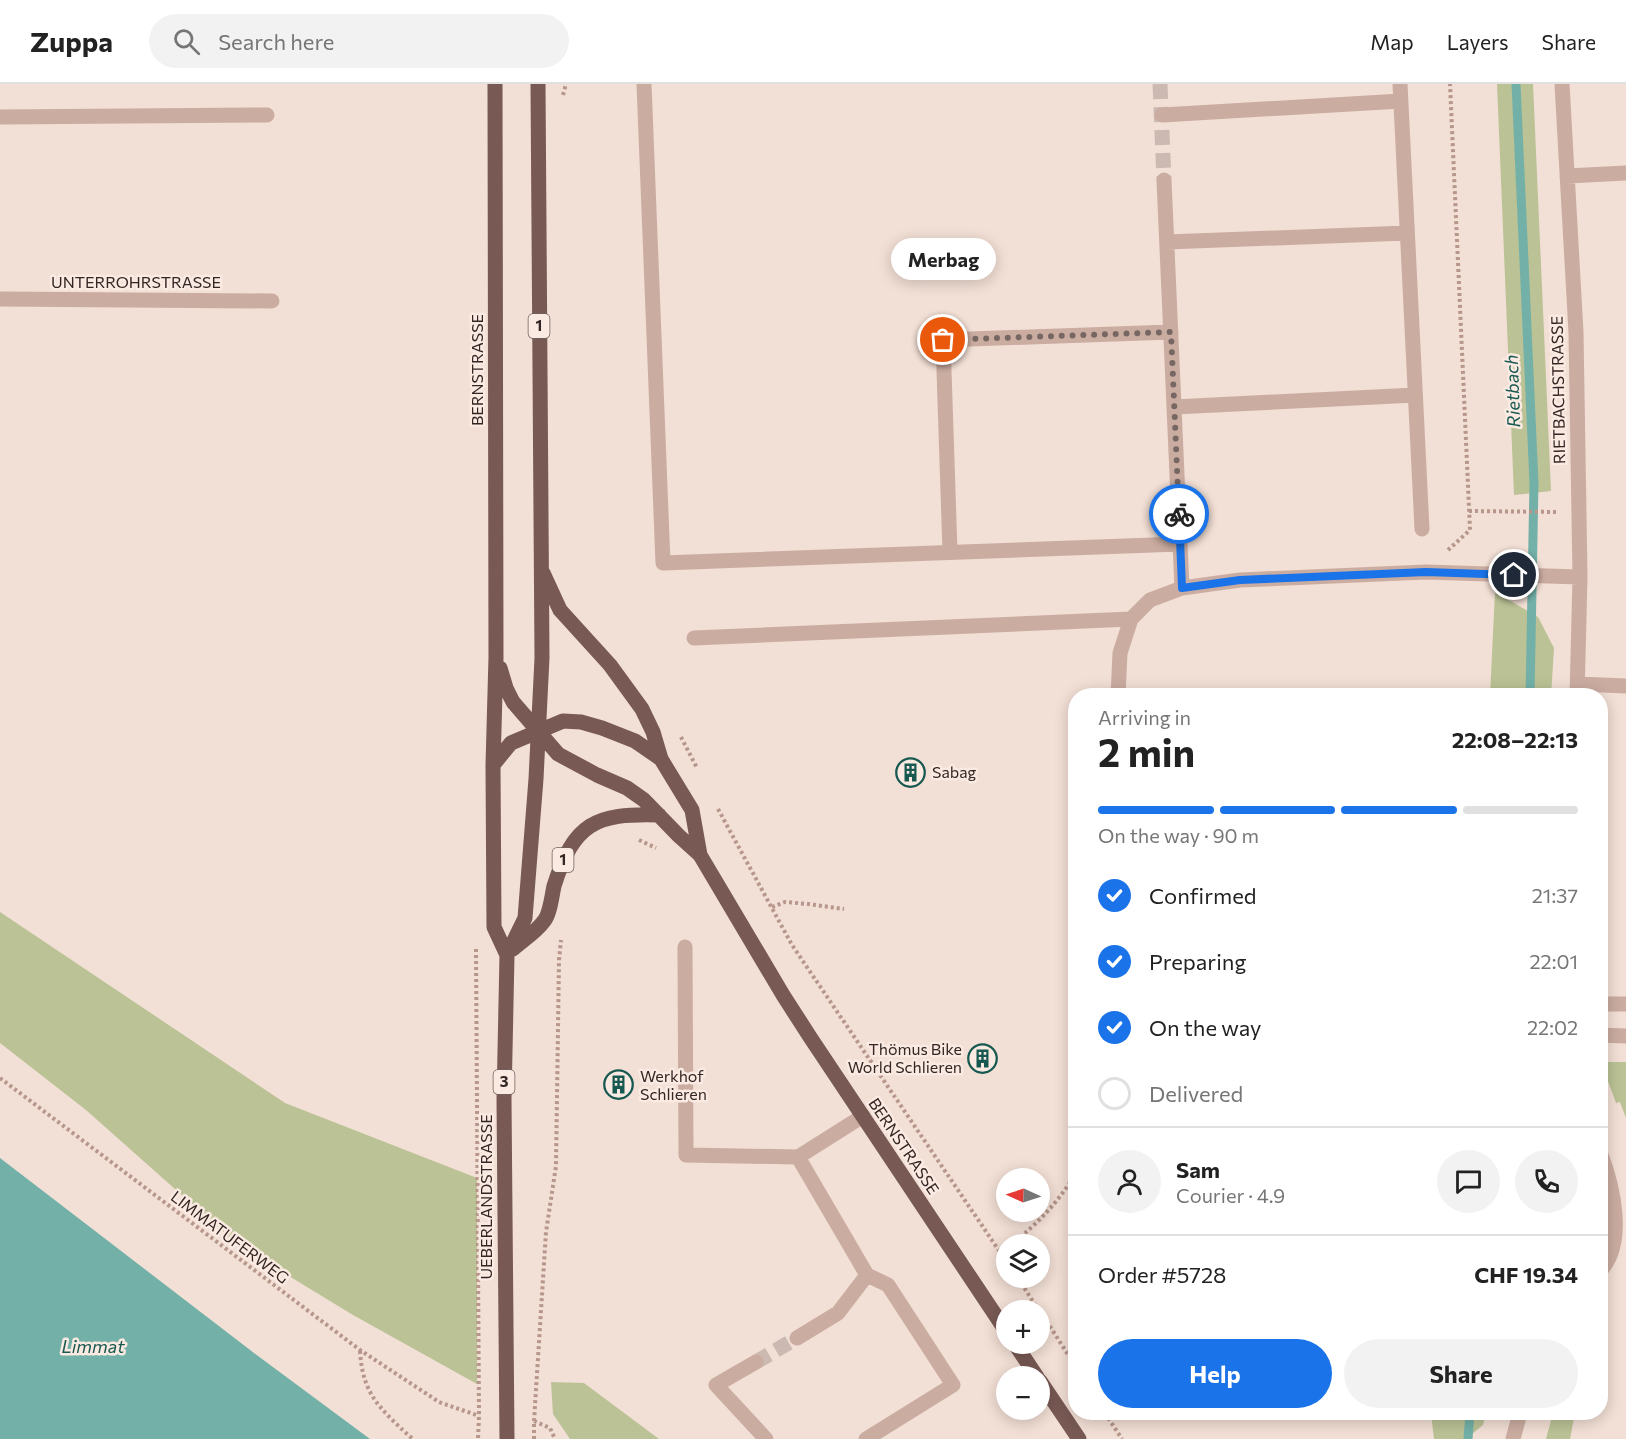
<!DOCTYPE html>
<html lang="en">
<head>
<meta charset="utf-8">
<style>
	body { margin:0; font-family:Commissioner,sans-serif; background:#f2f2f2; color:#222; height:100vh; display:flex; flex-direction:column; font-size:22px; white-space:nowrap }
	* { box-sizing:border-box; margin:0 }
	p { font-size:20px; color:#767676 }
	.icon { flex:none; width:33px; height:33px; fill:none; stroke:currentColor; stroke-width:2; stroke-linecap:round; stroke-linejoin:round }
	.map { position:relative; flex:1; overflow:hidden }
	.drawer { position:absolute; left:1068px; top:604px; width:540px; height:732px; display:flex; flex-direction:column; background:#fff; border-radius:24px; box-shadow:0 3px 15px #0003 }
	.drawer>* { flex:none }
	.needle { width:39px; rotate:273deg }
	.fabs { position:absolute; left:996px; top:1084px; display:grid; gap:12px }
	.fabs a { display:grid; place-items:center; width:54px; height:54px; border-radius:50%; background:#fff; box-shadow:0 3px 15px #0003; font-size:30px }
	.pin { position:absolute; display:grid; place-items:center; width:51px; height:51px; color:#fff; margin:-26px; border:3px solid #fff; border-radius:50%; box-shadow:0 2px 6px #0007 }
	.courier { position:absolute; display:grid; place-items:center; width:60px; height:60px; margin:-30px; border:4px solid #1a73e8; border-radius:50%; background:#fff; color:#222; box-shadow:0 2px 8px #0007 }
	.bubble { position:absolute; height:42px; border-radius:21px; background:#fff; box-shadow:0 3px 15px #0003; font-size:20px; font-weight:700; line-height:42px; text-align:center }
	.head em { font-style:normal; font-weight:700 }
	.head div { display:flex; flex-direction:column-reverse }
	.head { display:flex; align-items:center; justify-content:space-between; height:102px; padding:0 30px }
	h1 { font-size:39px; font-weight:700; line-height:45px }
	.bar { display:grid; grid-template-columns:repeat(4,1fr); gap:9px 6px; align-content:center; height:72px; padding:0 30px }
	.bar i { height:8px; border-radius:4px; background:#e0e0e0 }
	.bar .on { background:#1a73e8 }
	.bar p { grid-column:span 4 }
	.line { display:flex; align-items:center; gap:15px; padding:0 30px; border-top:2px solid #e0e0e0 }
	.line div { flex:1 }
	.round { display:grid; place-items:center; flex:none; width:63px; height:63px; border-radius:32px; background:#f2f2f2 }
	ol { padding:0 30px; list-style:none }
	li { display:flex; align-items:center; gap:18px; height:66px }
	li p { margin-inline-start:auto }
	li .icon { padding:6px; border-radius:50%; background:#1a73e8; color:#fff; stroke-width:4 }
	li:last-child { color:#767676 }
	li i { width:33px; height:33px; border:3px solid #e0e0e0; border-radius:50% }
	.primary-button { display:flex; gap:12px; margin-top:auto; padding:12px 30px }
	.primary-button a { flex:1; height:69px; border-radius:36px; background:#1a73e8; color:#fff; font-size:24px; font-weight:700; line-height:69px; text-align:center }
	.primary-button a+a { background:#f2f2f2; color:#222 }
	header { display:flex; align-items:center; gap:36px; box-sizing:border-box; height:84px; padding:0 30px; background:#fff; border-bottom:2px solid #e0e0e0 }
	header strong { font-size:28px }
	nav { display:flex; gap:33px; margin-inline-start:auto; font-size:21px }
	.search { width:420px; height:54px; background:#f2f2f2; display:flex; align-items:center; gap:15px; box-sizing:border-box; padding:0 21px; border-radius:33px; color:#767676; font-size:22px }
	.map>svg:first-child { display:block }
</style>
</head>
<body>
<header>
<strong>Zuppa</strong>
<div class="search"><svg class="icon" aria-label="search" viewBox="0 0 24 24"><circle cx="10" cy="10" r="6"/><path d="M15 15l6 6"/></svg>Search here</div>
<nav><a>Map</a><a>Layers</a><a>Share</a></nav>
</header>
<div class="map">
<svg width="1626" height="1355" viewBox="0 0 1626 1355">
	<rect width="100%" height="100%" fill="#f2dfd5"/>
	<path fill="#bbc295" d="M1497 0H1533L1551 407 1514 411Z
		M1495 508 1538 533 1554 564 1551 612H1490Z
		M0 828 285 1019 477 1094V1300L353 1231 238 1161 86 1026 0 959Z
		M1600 978H1626V1034L1620 1018 1616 1019 1606 992 1601 990Z
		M551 1298 584 1299 659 1355H570L553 1330Z
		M1431 1329H1486L1483 1341 1466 1355H1434Z
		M1553 1329H1575L1570 1355H1546Z"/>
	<path fill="#73b1a8" d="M0 1074 254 1269 370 1355H0Z"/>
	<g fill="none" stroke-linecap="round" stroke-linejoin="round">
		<path stroke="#73b1a8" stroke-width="9" d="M1516 0 1534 399 1530 612
			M1468 1355 1470 1329"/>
		<path stroke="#ccbab2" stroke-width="15" stroke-dasharray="15 8" stroke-linecap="butt" d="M1160 0 1164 96
			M756 1278 797 1254"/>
		<path stroke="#b7968b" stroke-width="4" stroke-dasharray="3 3" stroke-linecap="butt" d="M563 11 566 0
			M1469 427 1556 428
			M1448 466 1470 446 1450 0
			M681 653 697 684
			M718 725 792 861 1006 1177
			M639 756 656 764
			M772 823 785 818 808 820 844 825
			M476 865 479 1332 478 1355
			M0 994 360 1266 439 1318 479 1332
			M1011 1161C1039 1138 1057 1120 1076 1089
			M1002 1169 1006 1165
			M1018 1194 1039 1227
			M1040 1227 1076 1283
			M360 1267C361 1283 364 1299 373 1313 380 1325 402 1346 413 1355
			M1105 1329 1122 1355
			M534 1337 550 1344 555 1355
			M534 1355V1337L546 1148 556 1082 559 876 561 856"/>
		<path stroke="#cbaca1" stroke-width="15" d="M644 0 663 479 1180 460
			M1400 0 1422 445
			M1562 0 1576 248 1580 493 1577 612
			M1162 31 1401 17
			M0 33 267 31
			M1567 92 1626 89
			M1164 96 1182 504
			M1167 158 1407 149
			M0 215 272 217
			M1174 323 1415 311
			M950 468 943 256 1171 248
			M694 554 1131 535
			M1578 600 1626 602
			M1118 612 1120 569 1131 535 1150 516 1182 504 1240 496 1426 488 1580 493
			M685 863 686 1071 798 1073
			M1600 920H1626
			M1600 951 1626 952
			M863 1032 798 1073 867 1191 888 1201 953 1301 866 1355
			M1600 1068C1614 1104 1626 1160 1600 1187
			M797 1254 838 1229 867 1191
			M756 1278 716 1301 766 1355
			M1513 1355 1520 1329"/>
		<path stroke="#785954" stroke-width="15" d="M495 0 496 573 493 681 494 843 507 871
			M543 489 560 526 610 581 642 625 653 648 661 675 692 726 700 771
			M500 584 506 604 513 618 558 670 597 691 627 704 644 716 679 752 700 771 783 911 810 953 1006 1247
			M493 681 511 659 563 637 581 638 602 644 635 657 661 675
			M513 865C523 856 536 848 544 837 550 830 552 811 554 802 574 739 595 729 659 731
			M1015 1260 1037 1293
			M1040 1297 1079 1355
			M507 1355 504 1016 507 871 525 834 536 695 542 574 538 0"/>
	</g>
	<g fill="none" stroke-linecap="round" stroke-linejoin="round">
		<path stroke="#766762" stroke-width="6" stroke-dasharray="0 10.8" d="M943 256 1171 248 1179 430"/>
		<path stroke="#1a73e8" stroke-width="8" d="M1179 430 1182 504 1240 496 1426 488 1514 491"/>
	</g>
	<defs>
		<symbol id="building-ring" viewBox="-11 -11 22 22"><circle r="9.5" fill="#faeae2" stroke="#175850" stroke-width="1.5"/><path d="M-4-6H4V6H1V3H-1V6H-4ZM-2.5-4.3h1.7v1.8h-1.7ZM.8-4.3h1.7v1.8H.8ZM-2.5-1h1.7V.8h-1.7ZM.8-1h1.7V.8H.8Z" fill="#175850"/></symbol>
	</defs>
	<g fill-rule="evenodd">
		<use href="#building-ring" x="894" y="672" width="33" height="33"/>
		<use href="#building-ring" x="966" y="958" width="33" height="33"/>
		<use href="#building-ring" x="602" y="984" width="33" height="33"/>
	</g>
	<g text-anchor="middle" stroke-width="5" stroke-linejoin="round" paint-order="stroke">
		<g fill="#faeae2" stroke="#6f615d" stroke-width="1.5">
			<rect x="528.5" y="230" width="21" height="24" rx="4.5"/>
			<rect x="552.5" y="764" width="21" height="24" rx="4.5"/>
			<rect x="493.5" y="986" width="21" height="24" rx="4.5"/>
		</g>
		<g font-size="15" font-weight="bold" fill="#342624">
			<text x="539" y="247">1</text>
			<text x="563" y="781">1</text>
			<text x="504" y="1003">3</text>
		</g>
		<g font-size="16" fill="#342624" stroke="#faeae2">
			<text x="136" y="204">UNTERROHRSTRASSE</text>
			<text transform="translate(477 286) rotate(-90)" y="6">BERNSTRASSE</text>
			<text transform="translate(1558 306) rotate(-91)" y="6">RIETBACHSTRASSE</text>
			<text transform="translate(904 1062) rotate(56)" y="6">BERNSTRASSE</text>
			<text transform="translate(486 1113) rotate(-90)" y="6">UEBERLANDSTRASSE</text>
			<text transform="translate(230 1153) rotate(37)" y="6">LIMMATUFERWEG</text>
		</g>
		<g font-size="16" fill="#342624" stroke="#faeae2" text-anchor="start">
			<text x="932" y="694">Sabag</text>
			<text x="962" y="971" text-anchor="end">Thömus Bike<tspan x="962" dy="18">World Schlieren</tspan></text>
			<text x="640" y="998">Werkhof<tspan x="640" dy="18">Schlieren</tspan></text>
		</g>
		<g font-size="18" font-style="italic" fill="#175850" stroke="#faeae2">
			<text transform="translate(1513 307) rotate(-92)" y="6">Rietbach</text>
			<text x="93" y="1269">Limmat</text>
		</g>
	</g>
</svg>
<div class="fabs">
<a><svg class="needle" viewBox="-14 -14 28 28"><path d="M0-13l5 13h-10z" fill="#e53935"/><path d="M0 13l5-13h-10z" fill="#767676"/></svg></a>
<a><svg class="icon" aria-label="layers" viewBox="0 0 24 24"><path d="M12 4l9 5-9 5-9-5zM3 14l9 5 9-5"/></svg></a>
<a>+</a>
<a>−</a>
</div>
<div class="pin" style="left:943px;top:256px;background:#ea580c"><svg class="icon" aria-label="bag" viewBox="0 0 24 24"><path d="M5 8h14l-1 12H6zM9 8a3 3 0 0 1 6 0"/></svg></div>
<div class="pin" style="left:1514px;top:491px;background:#1f2937"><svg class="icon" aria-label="home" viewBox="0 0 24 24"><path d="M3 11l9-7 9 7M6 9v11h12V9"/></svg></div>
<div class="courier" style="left:1179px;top:430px"><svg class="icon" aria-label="bike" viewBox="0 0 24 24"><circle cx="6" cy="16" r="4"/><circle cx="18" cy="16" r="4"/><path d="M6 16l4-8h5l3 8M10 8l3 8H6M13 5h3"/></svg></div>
<div class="bubble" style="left:891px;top:154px;width:105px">Merbag</div>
<section class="drawer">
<div class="head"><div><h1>2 min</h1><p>Arriving in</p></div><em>22:08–22:13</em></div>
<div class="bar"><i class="on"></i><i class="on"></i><i class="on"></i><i></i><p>On the way · 90 m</p></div>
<ol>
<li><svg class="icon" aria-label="check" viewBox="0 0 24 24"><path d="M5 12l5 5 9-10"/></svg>Confirmed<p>21:37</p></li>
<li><svg class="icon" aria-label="check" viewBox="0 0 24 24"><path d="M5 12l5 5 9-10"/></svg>Preparing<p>22:01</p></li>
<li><svg class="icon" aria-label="check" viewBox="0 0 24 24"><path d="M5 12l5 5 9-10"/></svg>On the way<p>22:02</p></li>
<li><i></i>Delivered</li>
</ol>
<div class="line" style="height:108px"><a class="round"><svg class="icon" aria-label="person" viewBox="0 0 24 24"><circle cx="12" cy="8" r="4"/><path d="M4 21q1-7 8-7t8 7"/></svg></a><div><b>Sam</b><p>Courier · 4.9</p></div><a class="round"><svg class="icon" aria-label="chat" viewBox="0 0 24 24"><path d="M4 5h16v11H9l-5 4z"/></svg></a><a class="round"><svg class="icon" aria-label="phone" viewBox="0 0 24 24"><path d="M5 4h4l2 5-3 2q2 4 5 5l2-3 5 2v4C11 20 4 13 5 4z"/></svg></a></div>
<div class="line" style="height:78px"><div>Order #5728</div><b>CHF 19.34</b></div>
<div class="primary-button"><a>Help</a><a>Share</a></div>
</section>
</div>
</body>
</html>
